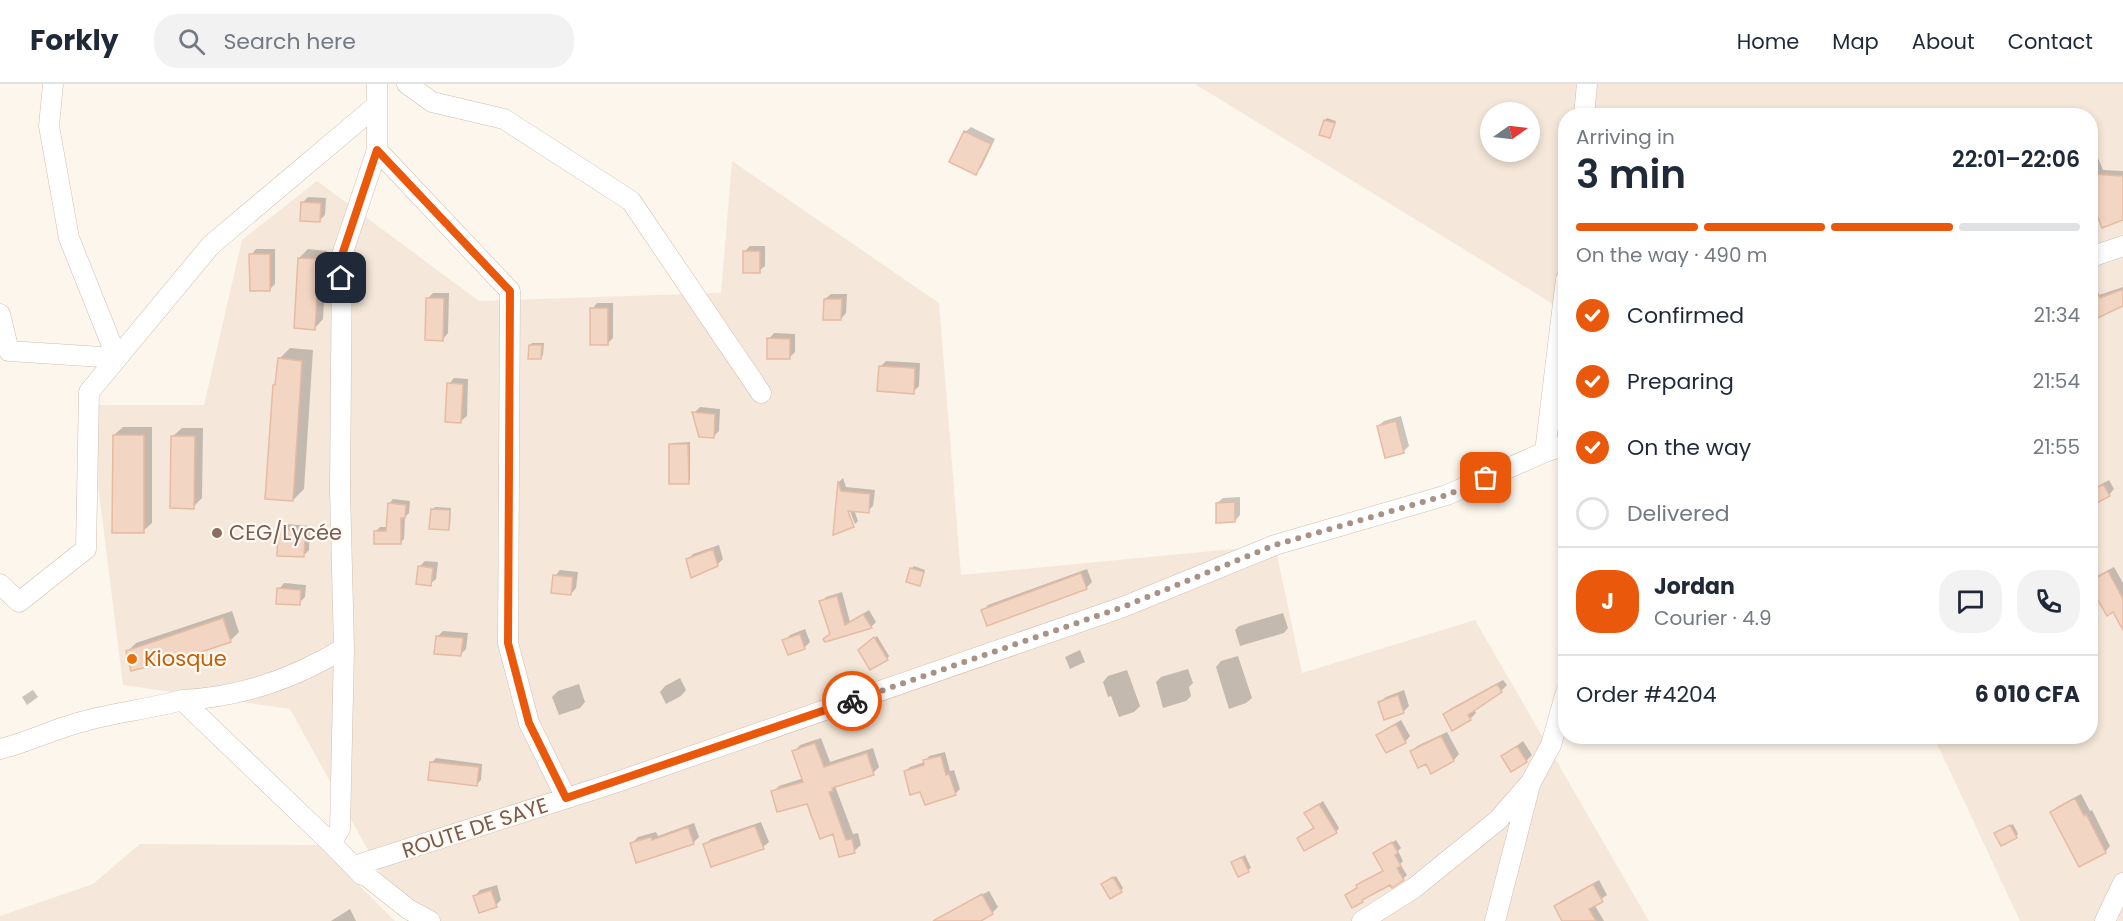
<!DOCTYPE html>
<html lang="en">
<head>
<meta charset="utf-8">
<style>
	body { margin:0; font-family:Poppins,sans-serif; background:#f2f2f3; color:#1f2937; height:100vh; display:flex; flex-direction:column; font-size:22px; white-space:nowrap }
	* { box-sizing:border-box; margin:0 }
	p { font-size:20px; color:#747a83 }
	.icon { flex:none; width:33px; height:33px; fill:none; stroke:currentColor; stroke-width:2; stroke-linecap:round; stroke-linejoin:round }
	.map { position:relative; flex:1; overflow:hidden }
	.sheet { position:absolute; left:1558px; top:24px; width:540px; height:636px; display:flex; flex-direction:column; background:#fff; border-radius:24px; box-shadow:0 3px 9px #0003 }
	.sheet>* { flex:none }
	.needle { width:39px; rotate:76deg }
	.tools { position:absolute; left:1480px; top:18px; display:grid; gap:12px }
	.tools a { display:grid; place-items:center; width:60px; height:60px; border-radius:50%; background:#fff; box-shadow:0 3px 9px #0003; font-size:30px }
	.pin { position:absolute; display:grid; place-items:center; width:51px; height:51px; color:#fff; margin:-26px; border-radius:12px; box-shadow:0 3px 9px #0006 }
	.courier { position:absolute; display:grid; place-items:center; width:60px; height:60px; margin:-30px; border:4px solid #ea580c; border-radius:50%; background:#fff; color:#222; box-shadow:0 2px 8px #0007 }
	.summary em { font-style:normal; font-weight:600 }
	.summary div { display:flex; flex-direction:column-reverse }
	.summary { display:flex; align-items:center; justify-content:space-between; height:102px; padding:0 18px }
	h1 { font-size:39px; font-weight:600; line-height:45px }
	.bar { display:grid; grid-template-columns:repeat(4,1fr); gap:9px 6px; align-content:center; height:72px; padding:0 18px }
	.bar i { height:8px; border-radius:4px; background:#e0e1e3 }
	.bar .selected { background:#ea580c }
	.bar p { grid-column:span 4 }
	.line { display:flex; align-items:center; gap:15px; padding:0 18px; border-top:2px solid #e0e1e3 }
	.line div { flex:1 }
	.round { display:grid; place-items:center; flex:none; width:63px; height:63px; border-radius:24px; background:#f2f2f3 }
	ol { padding:0 18px; list-style:none }
	li { display:flex; align-items:center; gap:18px; height:66px }
	li p { margin-inline-start:auto }
	li .icon { padding:6px; border-radius:50%; background:#ea580c; color:#fff; stroke-width:4 }
	li:last-child { color:#747a83 }
	li i { width:33px; height:33px; border:3px solid #e0e1e3; border-radius:50% }
	header { display:flex; align-items:center; gap:36px; box-sizing:border-box; height:84px; padding:0 30px; background:#fff; border-bottom:2px solid #e0e1e3 }
	header strong { font-size:28px }
	nav { display:flex; gap:33px; margin-inline-start:auto; font-size:21px }
	.search { width:420px; height:54px; background:#f2f2f3; display:flex; align-items:center; gap:15px; box-sizing:border-box; padding:0 21px; border-radius:24px; color:#747a83; font-size:22px }
	.map>svg:first-child { display:block }
</style>
</head>
<body>
<header>
<strong>Forkly</strong>
<div class="search"><svg class="icon" aria-label="search" viewBox="0 0 24 24"><circle cx="10" cy="10" r="6"/><path d="M15 15l6 6"/></svg>Search here</div>
<nav><a>Home</a><a>Map</a><a>About</a><a>Contact</a></nav>
</header>
<div class="map">
<svg width="2123" height="837" viewBox="0 0 2123 837">
	<rect width="100%" height="100%" fill="#fdf6ec"/>
	<path fill="#f5e8da" fill-rule="evenodd" d="M1195 0H2123V837H2020L1934 653 2091 652V32H1566V228ZM1491 28H1530V68H1491Z
		M732 77 939 219 961 491 1275 461 1302 589 1475 536 1649 837H407L290 625 123 601 88 321H204L242 156 317 97 479 217 721 209Z
		M140 760 318 761 395 837H0V832L93 800Z"/>
	<path fill="#0003" d="M1327 34 1336 37 1330 53 1325 36Z
		M971 43 995 55 981 84 975 89 965 48Z
		M2091 57 2103 86 2123 87V133L2091 110Z
		M308 113 326 114 325 131 320 136 302 119Z
		M750 162H765V182L759 187 744 168Z
		M256 165H275V200L270 205 251 171Z
		M308 165 327 167 323 235 315 244 299 174Z
		M2123 203V218L2091 226V215L2093 213Z
		M433 209H449L448 249 443 255 427 215Z
		M831 210H847L846 229 841 235 825 215Z
		M597 219H613V254L607 260 592 225Z
		M774 249 795 250V268L789 274 769 255Z
		M532 259H544L543 271 541 274 530 261Z
		M290 264 313 266 304 405 293 416 274 301 277 299 279 275Z
		M886 277 920 279 919 302 913 308 880 283Z
		M454 294 468 295 467 332 461 337 449 300Z
		M700 323 720 325 719 347 713 353 694 329Z
		M1401 332 1409 362 1403 368 1378 342 1384 337Z
		M123 343H152V439L143 447 114 351Z
		M182 344H203L202 414 193 423 173 352Z
		M690 358V396L688 399 671 361 673 359Z
		M843 394 846 403 875 406 873 422 868 427 854 426 858 437 855 440 847 419 844 420 852 441H854L835 448 839 398Z
		M2109 396 2114 405 2109 411 2091 421V406Z
		M1240 413V431L1235 437 1217 419 1223 414Z
		M393 415 410 417 409 429 405 433 404 455 400 459 376 447 380 443H388L389 420Z
		M435 423 451 424 450 442 448 444 432 426Z
		M286 440 310 442 309 466 303 472 280 446Z
		M719 461 723 475 717 481 688 475 693 470Z
		M425 477 438 478 436 495 430 500 419 483Z
		M914 482 925 486 919 501 911 485Z
		M2114 483 2123 499V543L2114 526 2091 501V498L2095 493Z
		M1087 485 1092 498 1086 504 983 527 988 521Z
		M560 486 578 488 576 504 571 510 555 492Z
		M284 499 306 501 305 513 299 519 279 505Z
		M842 508 850 538 869 526 876 538 871 543 830 550 821 518 826 513Z
		M232 527 239 548 231 556 160 580 128 567 136 559Z
		M1283 529 1288 544 1284 549 1240 562 1235 546 1239 542Z
		M805 545 810 558 804 564 784 557 790 551Z
		M443 547 468 549 466 565 461 570 437 553Z
		M877 552 889 572 887 575 863 564Z
		M1080 566 1085 578 1070 585 1065 573Z
		M1238 572 1252 614 1246 619 1229 625 1216 583 1221 577Z
		M1188 585 1193 599 1189 603 1191 612 1186 617 1163 624 1156 598 1161 593Z
		M1127 586 1140 622 1134 628 1119 633 1111 612 1108 613 1103 598 1108 592Z
		M680 594 686 606 681 612 666 620 660 608 665 602Z
		M1503 596 1507 601 1501 607 1474 625 1476 629 1470 635 1453 645 1445 631 1450 625Z
		M579 600 585 618 580 624 559 631 552 613 558 607Z
		M33 606 38 613 27 621 22 613Z
		M1404 606 1409 622 1404 627 1385 634 1380 618 1386 613Z
		M1401 636 1410 652 1405 658 1378 651 1384 646Z
		M1447 648 1459 670 1454 676 1432 688 1426 678 1412 667 1417 662Z
		M821 654 830 678 873 664 879 683 873 689 835 702 853 750 858 749 861 761 854 767 808 718 773 708 779 702 804 694 794 668 800 661Z
		M1523 657 1532 671 1526 677 1503 672Z
		M945 668 950 687 954 686 960 705 955 710 921 706 906 687 910 683 925 678 929 672Z
		M436 674 482 680 481 696 477 700 432 678Z
		M2081 710 2090 727 2092 726 2110 762 2105 768 2051 728 2057 723Z
		M1323 717 1339 744 1336 748 1299 754 1315 743 1306 729Z
		M761 738 769 758 763 763 712 781 705 760 711 755Z
		M694 739 699 753 693 759H632L638 753 656 748 658 752Z
		M2013 740 2018 750 2016 753 1999 747Z
		M1396 756 1401 764 1398 767 1403 777 1400 780 1407 791 1403 795 1391 799 1346 811 1359 802 1362 797 1384 786 1375 769Z
		M1245 771 1251 784 1248 786 1233 778Z
		M1116 792 1123 804 1121 807 1105 798Z
		M1599 796 1607 811 1594 820 1604 837H1563L1555 823 1561 817Z
		M497 801 501 816 496 821 475 812 480 806Z
		M989 807 998 823 992 829 978 837H953L949 829 953 825V827Z
		M350 825 356 837H331Z"/>
	<path fill="#f3d5c3" stroke="#e6bba3" stroke-width="1.5" d="M1324 36 1335 39 1330 54 1319 51Z
		M964 47 991 60 976 91 949 78Z
		M2091 90 2123 92V136L2102 144 2091 115Z
		M301 118 321 119 320 138 300 137Z
		M743 167H760V189H743Z
		M249 170H270V207H250Z
		M298 174 319 175 315 246 294 244Z
		M2091 193 2100 214 2123 205V222L2091 237Z
		M426 214H444L443 257 425 256Z
		M824 215H842L841 236H823Z
		M590 224H608V261H590Z
		M767 254 790 255V275H767Z
		M529 261H542L541 275H528Z
		M278 274 302 277 293 417 265 415 273 301H275Z
		M879 282 915 284 914 310 877 307Z
		M447 299 463 300 461 339 445 338Z
		M692 328 715 330 714 354 699 353Z
		M1396 337 1404 369 1385 374 1377 342Z
		M113 351H144V449H112Z
		M171 352H195L194 425 170 424Z
		M669 360H688L689 400H669Z
		M838 397 841 407 870 410 869 429 848 427 854 443 833 451Z
		M2103 400 2110 412 2091 422V407Z
		M1235 418V438L1216 439V419Z
		M388 419 406 421 405 434H401V460H374V447H386Z
		M431 425 450 426 449 446 429 445Z
		M278 445 305 447 304 473 277 472Z
		M713 465 718 482 691 494 686 475Z
		M418 482 433 484 431 502 416 500Z
		M910 484 924 488 920 502 906 498Z
		M2108 487 2123 515V546L2113 528 2107 532 2091 504V497Z
		M1081 489 1087 505 987 542 981 526Z
		M553 491 573 493 571 511 551 509Z
		M277 504 301 506 300 521 276 520Z
		M837 512 845 541 863 530 872 544 825 558 823 555 830 550 819 517Z
		M223 534 231 558 159 582 158 580 131 587 126 567Z
		M800 550 805 565 788 571 782 556Z
		M436 552 463 554 461 572 434 570Z
		M874 553 888 576 870 586 858 566Z
		M1497 600 1502 608 1468 631 1471 636 1452 647 1443 630Z
		M1398 611 1404 629 1384 636 1378 618Z
		M1396 640 1406 659 1386 669 1376 651Z
		M1441 652 1454 677 1431 690 1426 680 1418 684 1410 667Z
		M815 659 824 683 867 669 874 691 832 704 833 707 829 708 846 756 852 755 855 769 839 773 833 750 820 755 807 720 777 728 771 707 803 698 792 667Z
		M1517 662 1527 678 1511 688 1501 672Z
		M941 672 946 691 949 690 956 711 925 721 920 708 910 711 904 687 924 681 923 676Z
		M430 678 479 683 477 702 428 696Z
		M2075 714 2084 732 2086 730 2106 769 2079 783 2050 728Z
		M1319 720 1337 749 1304 767 1297 754 1314 744 1304 729Z
		M2010 741 2017 754 2001 762 1994 749Z
		M755 742 764 765 711 783 703 760Z
		M688 743 694 760 636 779 630 759 651 753 652 756Z
		M1392 758 1398 769 1395 771 1401 782 1397 784 1404 796 1392 804 1390 801 1362 816 1363 818 1352 824 1345 811 1357 804 1356 801 1383 787 1373 769Z
		M1242 773 1249 788 1238 793 1231 778Z
		M1113 793 1122 808 1110 815 1101 800Z
		M1593 800 1603 818 1589 825 1596 837H1562L1554 822Z
		M491 806 497 823 479 829 473 812Z
		M982 810 993 830 981 837H933Z"/>
	<g fill="none" stroke-linecap="round" stroke-linejoin="round">
		<defs>
			<path id="minor" d="M407 0 432 18 504 35 631 117 761 309
				M1584 32 1587 0
				M377 66 510 207 508 559 529 639 566 714
				M2091 173 2123 162
				M0 230 9 267 117 274 69 154 49 42 53 0
				M1545 368 1566 195
				M0 500 19 518 86 465 89 308 211 161 377 21
				M182 616C240 613 294 595 344 564
				M0 665C29 658 56 644 85 637 117 628 150 625 182 616L331 759 362 791
				M331 759 340 745 344 564 340 406 342 171 377 66V0
				M430 837 408 825 354 782 608 701 1123 523 1275 461 1447 411 1545 368 1566 361
				M1362 837 1414 804 1498 736 1531 698 1551 661 1566 608
				M1495 837 1530 701
				M2105 837 2123 799"/>
		</defs>
		<use href="#minor" stroke="#d1beb0" stroke-width="21"/>
		<use href="#minor" stroke="#fff" stroke-width="20"/>
	</g>
	<g fill="none" stroke-linecap="round" stroke-linejoin="round">
		<path stroke="#a89285" stroke-width="6" stroke-dasharray="0 10.8" d="M852 617 1123 523 1275 461 1447 411 1486 394"/>
		<path stroke="#ea580c" stroke-width="8" d="M341 194 342 171 377 66 510 207 508 559 529 639 566 714 852 617"/>
	</g>
	<circle fill="#8d6e63" stroke="#fffaf3" stroke-width="2" cx="217" cy="449" r="6"/>
	<circle fill="#e8710a" stroke="#fffaf3" stroke-width="2" cx="132" cy="575" r="6"/>
	<g text-anchor="middle" stroke-width="4.5" stroke-linejoin="round" paint-order="stroke">
		<g font-size="21" fill="#785e54" stroke="#fffaf3" text-anchor="start">
			<text x="229" y="456">CEG/Lycée</text>
		</g>
		<g font-size="21" fill="#c56008" stroke="#fffaf3" text-anchor="start">
			<text x="144" y="582">Kiosque</text>
		</g>
		<g font-size="21" fill="#7a5c4d" stroke="#fffaf3">
			<text transform="translate(475 744) rotate(-18)" y="7">ROUTE DE SAYE</text>
		</g>
	</g>
</svg>
<div class="tools">
<a><svg class="needle" viewBox="-14 -14 28 28"><path d="M0-13l5 13h-10z" fill="#e53935"/><path d="M0 13l5-13h-10z" fill="#747a83"/></svg></a>
</div>
<div class="pin" style="left:1486px;top:394px;background:#ea580c"><svg class="icon" aria-label="bag" viewBox="0 0 24 24"><path d="M5 8h14l-1 12H6zM9 8a3 3 0 0 1 6 0"/></svg></div>
<div class="pin" style="left:341px;top:194px;background:#1f2937"><svg class="icon" aria-label="home" viewBox="0 0 24 24"><path d="M3 11l9-7 9 7M6 9v11h12V9"/></svg></div>
<div class="courier" style="left:852px;top:617px"><svg class="icon" aria-label="bike" viewBox="0 0 24 24"><circle cx="6" cy="16" r="4"/><circle cx="18" cy="16" r="4"/><path d="M6 16l4-8h5l3 8M10 8l3 8H6M13 5h3"/></svg></div>
<section class="sheet">
<div class="summary"><div><h1>3 min</h1><p>Arriving in</p></div><em>22:01–22:06</em></div>
<div class="bar"><i class="selected"></i><i class="selected"></i><i class="selected"></i><i></i><p>On the way · 490 m</p></div>
<ol>
<li><svg class="icon" aria-label="check" viewBox="0 0 24 24"><path d="M5 12l5 5 9-10"/></svg>Confirmed<p>21:34</p></li>
<li><svg class="icon" aria-label="check" viewBox="0 0 24 24"><path d="M5 12l5 5 9-10"/></svg>Preparing<p>21:54</p></li>
<li><svg class="icon" aria-label="check" viewBox="0 0 24 24"><path d="M5 12l5 5 9-10"/></svg>On the way<p>21:55</p></li>
<li><i></i>Delivered</li>
</ol>
<div class="line" style="height:108px"><b class="round" style="background:#ea580c;color:#fff">J</b><div><b>Jordan</b><p>Courier · 4.9</p></div><a class="round"><svg class="icon" aria-label="chat" viewBox="0 0 24 24"><path d="M4 5h16v11H9l-5 4z"/></svg></a><a class="round"><svg class="icon" aria-label="phone" viewBox="0 0 24 24"><path d="M5 4h4l2 5-3 2q2 4 5 5l2-3 5 2v4C11 20 4 13 5 4z"/></svg></a></div>
<div class="line" style="height:78px"><div>Order #4204</div><b>6 010 CFA</b></div>
</section>
</div>
</body>
</html>
